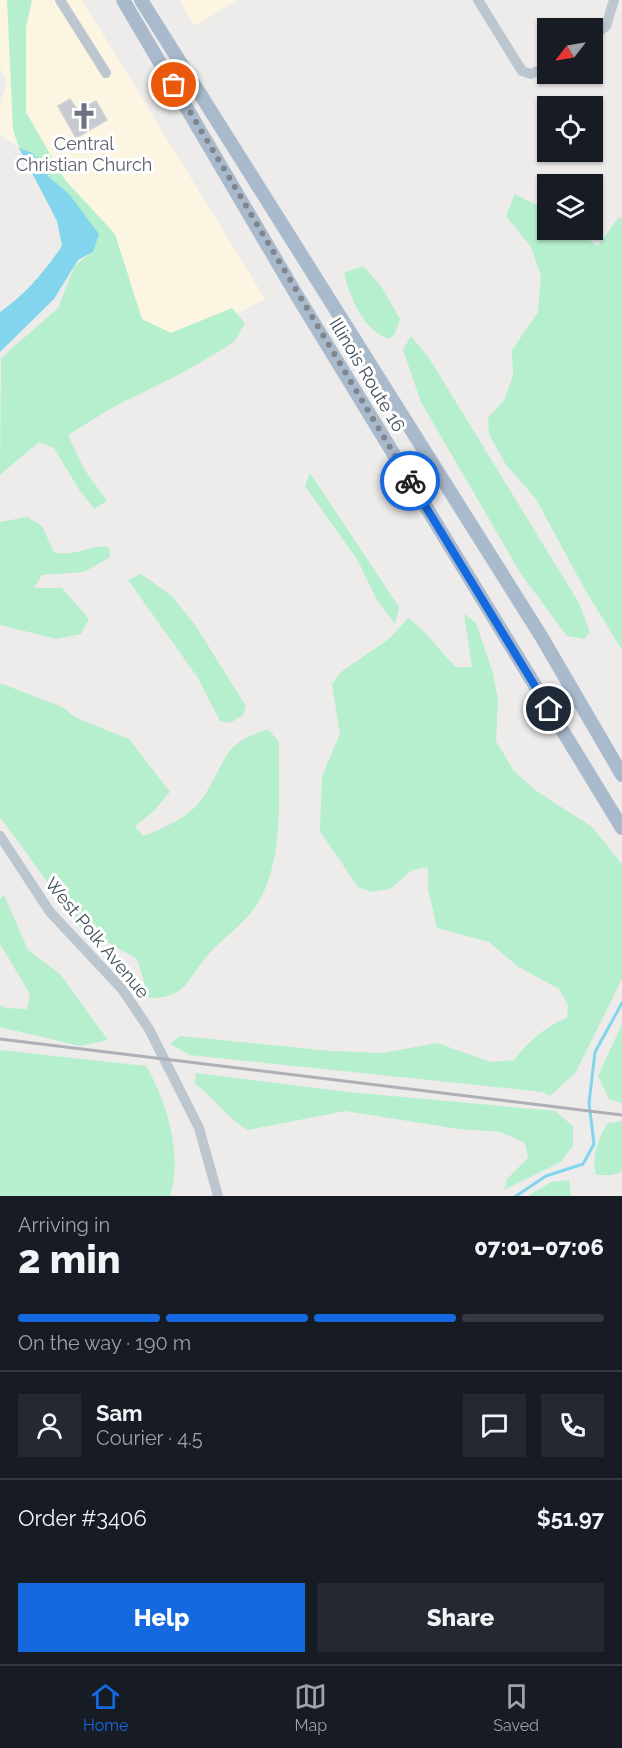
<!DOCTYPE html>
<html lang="en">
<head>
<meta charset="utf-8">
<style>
	body { margin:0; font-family:Raleway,sans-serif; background:#242831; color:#f1f3f6; height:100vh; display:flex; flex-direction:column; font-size:22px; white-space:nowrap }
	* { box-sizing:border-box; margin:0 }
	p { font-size:20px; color:#9ea1a6 }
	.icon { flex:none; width:33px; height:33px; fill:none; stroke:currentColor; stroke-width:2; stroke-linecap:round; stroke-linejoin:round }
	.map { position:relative; height:1196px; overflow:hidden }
	.side { display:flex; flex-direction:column; background:#171b24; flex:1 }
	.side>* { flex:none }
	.needle { width:39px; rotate:239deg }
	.fabs { position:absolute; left:537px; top:18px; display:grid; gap:12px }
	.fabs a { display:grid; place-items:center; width:66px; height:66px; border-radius:0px; background:#171b24; box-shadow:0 2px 4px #0004; font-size:30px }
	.pin { position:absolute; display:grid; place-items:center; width:51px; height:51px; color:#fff; margin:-26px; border:3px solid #fff; border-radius:50%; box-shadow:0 2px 6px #0007 }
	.courier { position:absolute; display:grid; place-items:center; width:60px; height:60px; margin:-30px; border:4px solid #1469df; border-radius:50%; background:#fff; color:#222; box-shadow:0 2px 8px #0007 }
	.summary em { font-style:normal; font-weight:800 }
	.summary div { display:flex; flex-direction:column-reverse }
	.summary { display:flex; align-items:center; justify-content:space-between; height:102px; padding:0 18px }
	h1 { font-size:39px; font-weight:800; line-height:45px }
	.bar { display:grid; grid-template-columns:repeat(4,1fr); gap:9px 6px; align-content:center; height:72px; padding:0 18px }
	.bar i { height:8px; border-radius:4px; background:#363941 }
	.bar .current { background:#1469df }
	.bar p { grid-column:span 4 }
	.line { display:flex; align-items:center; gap:15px; padding:0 18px; border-top:2px solid #363941 }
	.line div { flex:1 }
	.round { display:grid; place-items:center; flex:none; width:63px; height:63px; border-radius:0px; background:#242831 }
	.action { display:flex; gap:12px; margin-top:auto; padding:12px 18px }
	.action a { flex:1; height:69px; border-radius:0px; background:#1469df; color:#fff; font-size:24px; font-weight:800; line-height:69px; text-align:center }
	.action a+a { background:#242831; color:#f1f3f6 }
	.menu { display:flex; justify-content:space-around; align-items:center; height:84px; border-top:2px solid #363941; background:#171b24; font-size:16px; color:#9ea1a6 }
	.menu a { display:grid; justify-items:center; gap:3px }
	.menu .current { color:#1469df }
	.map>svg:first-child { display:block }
</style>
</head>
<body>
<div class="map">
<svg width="622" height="1196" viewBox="0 0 622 1196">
	<rect width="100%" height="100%" fill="#eeebeb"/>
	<path fill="#fcf5e2" d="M0 0H82L265 299 157 355 69 194 49 177 33 153 19 148 0 134V105L7 82 0 68Z
		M179 0H237L195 26Z"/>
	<path fill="#b6efcd" d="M7 0H32L26 28V112L65 180 115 234 142 319 171 333 232 308 245 323 235 341 218 352 182 373 115 406 68 435 84 469 107 501 94 509 78 488 54 448 39 442 0 475 1 358 58 308 75 265 93 252 69 194 47 175 33 153 19 148 13 130Z
		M515 194 547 210 548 230H575L598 246 618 218 622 217V650L584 588 536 499 506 465 489 434 488 418 504 400 513 376 512 350 538 312 541 276 531 247 506 216Z
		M363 266 381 286 400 319 395 334 388 339C362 328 351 300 344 273Z
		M411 336 429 358 579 603 590 632 584 639 567 636 521 574 421 402 403 350Z
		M310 473 399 607 395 624 376 598 358 561 305 486Z
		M27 517 42 526 54 552C78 558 86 544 109 547L110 557 84 572 42 575 34 588H62L89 619 81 634 57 639 0 625V522Z
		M141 574 172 596 195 625 246 706 243 715 230 723 220 721 198 678 128 580Z
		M464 614 476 623 493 673 498 700 496 741 514 771 535 790 592 827 622 864V979L576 1072 550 1096 543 1092 190 1055 170 1044 180 1036 331 1051 382 1053 437 1043 491 1062 514 1060C529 1041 544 1027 567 1018L568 1005 559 989 517 966 489 942 437 928 428 889V867L412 870 390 889 370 892 358 887 320 831 322 776 340 734 332 684 341 672 390 638 408 618C427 631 439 651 456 667H472Z
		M0 683 62 707 77 718 129 739 170 792 154 811 135 826 143 836C159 830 178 822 192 810 210 794 216 770 229 752 238 740 254 734 268 729L279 742C278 792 285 856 259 901 248 922 223 937 208 955 186 980 187 998 149 998L137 959 80 927 0 817Z
		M4 895 28 950 60 974 108 1040 80 1046 0 1027V1005L5 1008 27 1009 30 994 0 944V899Z
		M622 1024V1103L609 1099 598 1076Z
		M0 1050 146 1066C167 1102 183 1155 170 1196H0Z
		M196 1073 348 1092 555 1111 573 1126V1146L561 1162 504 1190 507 1179 528 1158 525 1143 501 1132 459 1129 345 1111 248 1130C228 1119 215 1098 195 1084Z
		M622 1121V1172L612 1175H596C591 1159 598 1137 608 1123Z
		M569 1180 571 1196H528L551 1182Z"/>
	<path fill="#82d5ed" d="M19 148 33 153 49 177 69 194 99 234 93 252 78 260 54 299 0 352V312C26 294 44 272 62 246L57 221Z"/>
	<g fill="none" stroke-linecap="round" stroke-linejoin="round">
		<path stroke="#82d5ed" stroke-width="3" d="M516 1196 546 1176 583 1164 594 1144 589 1103 595 1052 622 1003"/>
	</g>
	<path fill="#c8cad1" stroke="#cfd1d7" stroke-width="1.5" d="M70 99 78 111 96 101 107 120 76 138 58 106Z"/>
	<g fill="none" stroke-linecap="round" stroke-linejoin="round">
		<path stroke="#bbc6cf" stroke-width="10" d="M60 0 106 73
			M478 0 522 71 531 74 548 66
			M592 38 606 26 614 0
			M0 836 50 912 122 989 149 1029 199 1128 218 1196"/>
		<path stroke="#a9bacc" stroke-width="14" d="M123 0 296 294 622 828
			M141 0 541 636 622 775"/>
		<path stroke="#adb0b6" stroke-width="3" d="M0 1039 622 1115"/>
	</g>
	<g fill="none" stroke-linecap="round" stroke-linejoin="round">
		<path stroke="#7f858c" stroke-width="6" stroke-dasharray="0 10.8" d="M174 85 410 481"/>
		<path stroke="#1469df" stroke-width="8" d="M410 481 549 709"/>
	</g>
	<defs>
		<symbol id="church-bare" viewBox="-9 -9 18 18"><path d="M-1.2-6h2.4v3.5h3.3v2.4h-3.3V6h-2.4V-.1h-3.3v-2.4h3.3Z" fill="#6b7280" stroke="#fff" stroke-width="2.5" paint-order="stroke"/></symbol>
	</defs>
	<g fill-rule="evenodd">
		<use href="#church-bare" x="65" y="97" width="38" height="38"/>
	</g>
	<g text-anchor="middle" stroke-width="6" stroke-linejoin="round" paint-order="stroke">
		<g font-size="18" fill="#5b616d" stroke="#fff">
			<text x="84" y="150">Central<tspan x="84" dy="21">Christian Church</tspan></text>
		</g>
		<g font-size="18" fill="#434e59" stroke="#fff">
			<text transform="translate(367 375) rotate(59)" y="6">Illinois Route 16</text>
			<text transform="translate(97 938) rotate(50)" y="6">West Polk Avenue</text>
		</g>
	</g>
</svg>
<div class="fabs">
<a><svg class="needle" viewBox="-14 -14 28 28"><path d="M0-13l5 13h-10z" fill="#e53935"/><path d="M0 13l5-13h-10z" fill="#9ea1a6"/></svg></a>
<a><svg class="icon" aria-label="locate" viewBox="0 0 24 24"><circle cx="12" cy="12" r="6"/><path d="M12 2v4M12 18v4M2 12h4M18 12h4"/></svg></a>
<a><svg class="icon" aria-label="layers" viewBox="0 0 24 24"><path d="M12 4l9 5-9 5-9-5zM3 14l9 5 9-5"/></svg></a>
</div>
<div class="pin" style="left:174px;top:85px;background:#ea580c"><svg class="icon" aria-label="bag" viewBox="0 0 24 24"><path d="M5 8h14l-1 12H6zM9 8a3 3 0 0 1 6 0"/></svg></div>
<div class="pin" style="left:549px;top:709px;background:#1f2937"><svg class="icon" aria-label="home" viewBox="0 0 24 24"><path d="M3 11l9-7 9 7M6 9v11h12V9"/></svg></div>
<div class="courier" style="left:410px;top:481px"><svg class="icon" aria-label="bike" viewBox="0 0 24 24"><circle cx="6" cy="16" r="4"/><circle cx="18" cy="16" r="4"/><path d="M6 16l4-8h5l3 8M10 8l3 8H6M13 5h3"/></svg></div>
</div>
<section class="side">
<div class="summary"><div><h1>2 min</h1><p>Arriving in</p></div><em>07:01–07:06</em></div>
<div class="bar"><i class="current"></i><i class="current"></i><i class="current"></i><i></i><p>On the way · 190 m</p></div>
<div class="line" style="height:108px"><a class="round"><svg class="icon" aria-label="person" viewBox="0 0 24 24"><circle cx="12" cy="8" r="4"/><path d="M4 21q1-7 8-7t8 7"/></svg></a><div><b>Sam</b><p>Courier · 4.5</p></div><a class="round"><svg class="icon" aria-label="chat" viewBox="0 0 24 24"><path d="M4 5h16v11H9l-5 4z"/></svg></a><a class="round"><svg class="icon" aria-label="phone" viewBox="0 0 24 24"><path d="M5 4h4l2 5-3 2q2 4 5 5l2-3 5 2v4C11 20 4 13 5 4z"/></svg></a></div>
<div class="line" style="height:78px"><div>Order #3406</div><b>$51.97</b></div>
<div class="action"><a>Help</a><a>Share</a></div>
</section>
<nav class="menu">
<a class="current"><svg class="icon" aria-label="home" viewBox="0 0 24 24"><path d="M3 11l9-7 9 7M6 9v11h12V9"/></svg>Home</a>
<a><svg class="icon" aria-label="map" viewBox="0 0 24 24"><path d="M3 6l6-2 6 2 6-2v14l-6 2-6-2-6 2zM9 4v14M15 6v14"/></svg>Map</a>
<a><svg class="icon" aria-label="saved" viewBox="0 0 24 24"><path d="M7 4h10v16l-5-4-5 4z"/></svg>Saved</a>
</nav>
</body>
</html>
